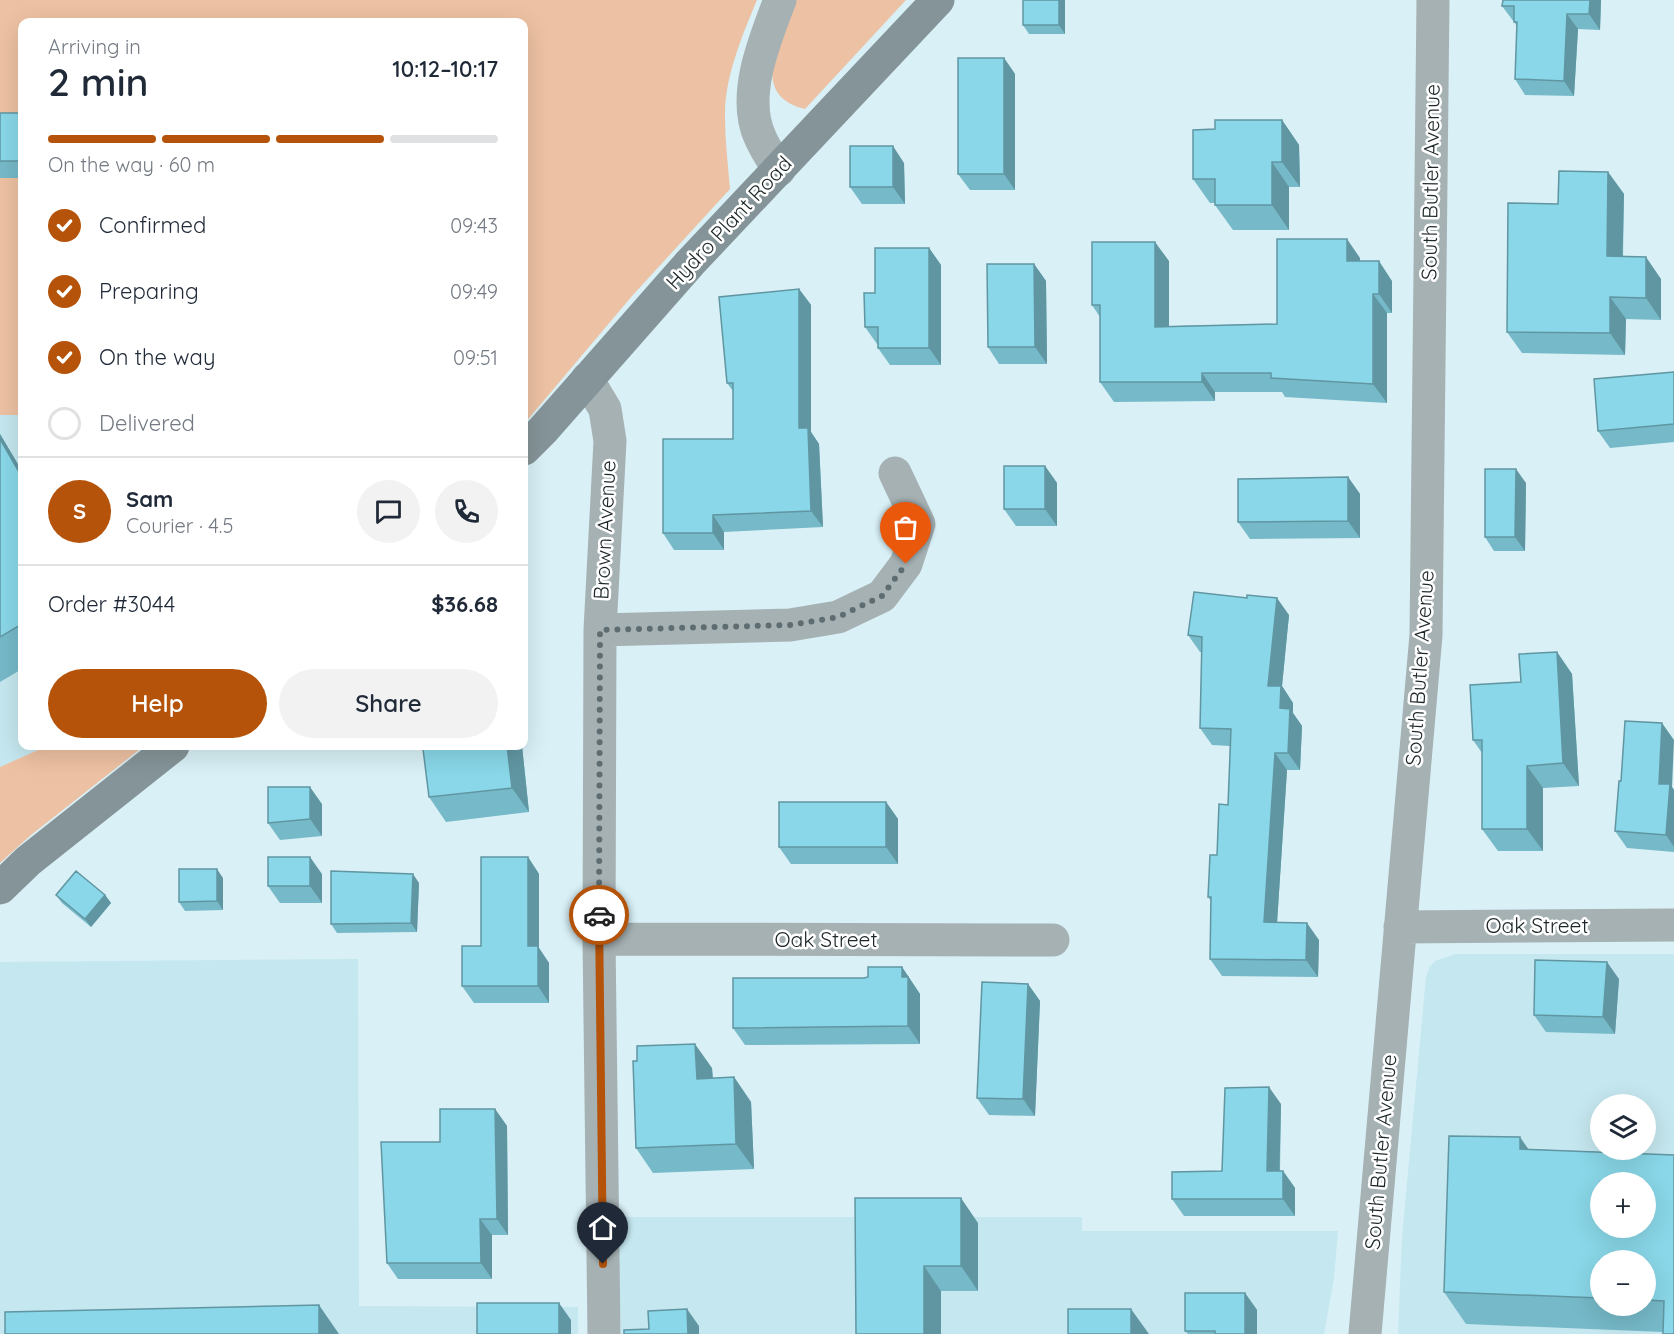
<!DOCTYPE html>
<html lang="en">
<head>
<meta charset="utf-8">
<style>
	body { margin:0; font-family:Quicksand,sans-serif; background:#f2f2f3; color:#1f2937; height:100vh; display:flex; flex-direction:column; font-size:22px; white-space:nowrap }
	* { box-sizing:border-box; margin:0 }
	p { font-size:20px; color:#747a83 }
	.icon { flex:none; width:33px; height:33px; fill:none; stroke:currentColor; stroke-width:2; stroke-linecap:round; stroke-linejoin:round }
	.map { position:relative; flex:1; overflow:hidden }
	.details { position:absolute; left:18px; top:18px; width:510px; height:732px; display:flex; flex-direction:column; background:#fff; border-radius:12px; box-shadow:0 6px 24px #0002 }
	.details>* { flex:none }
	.buttons { position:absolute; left:1590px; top:1094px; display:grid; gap:12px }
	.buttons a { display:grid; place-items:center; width:66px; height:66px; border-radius:50%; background:#fff; box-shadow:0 6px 24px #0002; font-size:30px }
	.pin { position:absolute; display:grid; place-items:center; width:51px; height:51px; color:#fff; margin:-62px -26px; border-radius:50% 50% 50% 0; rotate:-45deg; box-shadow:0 0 6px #0007 }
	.pin .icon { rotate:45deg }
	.courier { position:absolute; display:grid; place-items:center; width:60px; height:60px; margin:-30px; border:4px solid #b45309; border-radius:50%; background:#fff; color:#222; box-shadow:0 2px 8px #0007 }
	.overview em { font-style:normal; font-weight:600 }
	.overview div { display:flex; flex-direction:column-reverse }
	.overview { display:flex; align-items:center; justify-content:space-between; height:102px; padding:0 30px }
	h1 { font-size:39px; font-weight:600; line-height:45px }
	.bar { display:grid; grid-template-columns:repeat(4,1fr); gap:9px 6px; align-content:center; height:72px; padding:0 30px }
	.bar i { height:8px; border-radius:4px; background:#e0e1e3 }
	.bar .selected { background:#b45309 }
	.bar p { grid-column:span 4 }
	.line { display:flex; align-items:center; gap:15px; padding:0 30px; border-top:2px solid #e0e1e3 }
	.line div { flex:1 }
	.round { display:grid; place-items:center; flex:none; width:63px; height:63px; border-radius:32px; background:#f2f2f3 }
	ol { padding:0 30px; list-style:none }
	li { display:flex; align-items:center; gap:18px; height:66px }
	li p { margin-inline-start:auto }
	li .icon { padding:6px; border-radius:50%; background:#b45309; color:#fff; stroke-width:4 }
	li:last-child { color:#747a83 }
	li i { width:33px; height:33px; border:3px solid #e0e1e3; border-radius:50% }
	.action { display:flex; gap:12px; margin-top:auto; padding:12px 30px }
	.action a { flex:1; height:69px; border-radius:36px; background:#b45309; color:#fff; font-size:24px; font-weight:600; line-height:69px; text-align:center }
	.action a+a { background:#f2f2f3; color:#1f2937 }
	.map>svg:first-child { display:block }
</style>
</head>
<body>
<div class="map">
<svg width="1674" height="1334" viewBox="0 0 1674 1334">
	<rect width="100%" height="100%" fill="#d8f0f6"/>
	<path fill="#c5e7ef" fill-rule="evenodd" d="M0 415H22V746H47L0 767Z
		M1456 954H1674V1334H1398L1402 1237 1426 977 1429 968 1435 961ZM1600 1104H1646V1149H1600ZM1600 1182H1646V1227H1600ZM1600 1260H1646V1305H1600Z
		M358 959 359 1306 578 1307V1334H0V962Z
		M617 1217H1082V1231H1338L1334 1278 1324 1334H621Z"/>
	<path fill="#edc1a3" d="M0 0H757C742 36 725 76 725 115 725 140 728 165 730 189L632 296 524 424V22H22V415H0Z
		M796 0H906L805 109C746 95 782 36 796 0Z
		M47 746H144L31 835 0 863V767Z"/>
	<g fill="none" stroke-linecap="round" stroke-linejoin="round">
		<path stroke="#a6b1b3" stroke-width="33" d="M779 170C772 159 765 149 760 137 741 96 765 39 780 0
			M587 379 605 409 610 441 600 630 599 939 604 1334
			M600 630 790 625 838 617 882 596 906 564 919 524 895 473
			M1400 927 1674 925
			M599 939 1053 940
			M1365 1334 1426 635 1433 0"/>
		<path stroke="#859498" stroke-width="33" d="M524 449 543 430 690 263 938 0
			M0 888 28 861 173 746"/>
	</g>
	<path fill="#76b9c8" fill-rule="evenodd" d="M1065 0V34H1029L1023 25Z
		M1601 0 1600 30 1578 29 1574 96 1525 95 1515 79 1517 26 1502 6Z
		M1004 58 1015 74V190H970L958 174Z
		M0 113H22V178H0Z
		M1282 120 1299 145 1300 187H1289V230H1233L1215 205V203H1210L1193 179 1215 129Z
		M904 163 905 204H862L850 187Z
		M1608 172 1624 194 1623 257 1661 279V320L1626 319 1625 355 1522 353 1507 332 1558 204Z
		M929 248 941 265V365H890L878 348V344H877L865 327 875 293Z
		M1360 258V261L1392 281V313H1387V403L1285 397 1282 392H1215V401L1114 402 1100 382V317L1092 305 1169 261V326L1277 324Z
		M1034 264 1046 281 1047 364H999L988 347Z
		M799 289 811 305V432L819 444 823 527 724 532V550H674L663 533 733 439V391L727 383Z
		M1674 372V442L1610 448 1598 431Z
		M0 434 22 471V669L0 682Z
		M1045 466 1057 483V526H1016L1004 509Z
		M1348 477 1360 494V538L1250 539 1238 522Z
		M1526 483 1525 551H1494L1485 537Z
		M1289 615 1282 686 1293 703V713L1302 726 1300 770H1287L1277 922 1319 940 1318 977 1222 976 1210 959 1211 901 1208 897 1228 805 1230 746 1212 745 1200 728 1202 652H1200L1188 635Z
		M1557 652 1572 674 1579 786 1543 788V851H1498L1482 829V753L1473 740Z
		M522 746 529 812 446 822 429 797 443 747Z
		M1672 787 1674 790V852L1627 848 1615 831Z
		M886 802 898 819V864H791L779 847Z
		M322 804V836L280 840 268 823Z
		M528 857 539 874V948L549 963V1003H474L462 986 481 946Z
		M322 874V903H280L268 886Z
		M223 878V910L185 911 179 902Z
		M419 883 417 932 337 933 331 924Z
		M56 895H105L111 903 91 927 62 903Z
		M902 967 920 994V1044L745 1045 733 1028 864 978Z
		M1619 979 1615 1034 1546 1032 1534 1015Z
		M1028 984 1040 1001 1035 1116 989 1115 977 1098Z
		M712 1068 713 1078 734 1077 751 1102 754 1169 653 1173 636 1148Z
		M1281 1104 1280 1171H1283L1295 1188V1216H1184L1172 1199 1222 1171Z
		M495 1109 507 1126 508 1235H492V1279H398L387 1263 440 1142Z
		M1528 1149 1674 1155 1663 1332 1466 1324 1444 1292ZM1600 1260H1646V1305H1600Z
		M855 1198 978 1223V1291H941Z
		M1245 1293 1257 1310V1334H1188L1185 1331Z"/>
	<path fill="#6096a2" d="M1059 0H1065V34L1059 25Z
		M1590 0H1601L1600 30 1589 14Z
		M1567 14 1578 29 1574 96 1564 81Z
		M1004 58 1015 74V190L1004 174Z
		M1282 120 1299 145 1300 187 1282 162Z
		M893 146 904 163 905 204 893 187Z
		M1272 162 1289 187V230L1272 205Z
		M1608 172 1624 194 1622 278 1607 256Z
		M1347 239 1360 258V281L1347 261Z
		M1155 242 1169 261V346L1155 327Z
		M929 248 941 265V365L929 348Z
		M1646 257 1661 279V320L1646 298Z
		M1379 261 1392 281V313L1379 294Z
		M1034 264 1046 281 1047 364 1035 347Z
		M799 289 811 305V432L819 444 823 527 811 511 799 428Z
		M1373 294 1387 313V403L1373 384Z
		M1610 297 1626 319 1625 355 1610 333Z
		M1202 373 1215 392V401L1202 382Z
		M0 434 22 471V477L0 439Z
		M1045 466 1057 483V526L1045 509Z
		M1516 469 1526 483 1525 551 1515 537Z
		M1348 477 1360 494V538L1348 521Z
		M713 515 724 532V550L713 533Z
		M1277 598 1289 615 1282 686 1293 703V713L1302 726 1300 770 1288 753 1280 708 1268 686Z
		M1557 652 1572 674 1579 786 1563 763Z
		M1662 723 1674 740 1672 787 1674 790V847L1666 835 1659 784Z
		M507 746H522L529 812 512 788Z
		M1275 753 1287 770 1276 939 1264 922Z
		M1527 766 1543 788V851L1527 829Z
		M310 787 322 804V836L310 819Z
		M886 802 898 819V864L886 847Z
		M310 857 322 874V903L310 886Z
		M528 857 539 874V948L549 963V1003L538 986 528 946Z
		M217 869 223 878V910L217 901Z
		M413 874 419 883 417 932 411 923Z
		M105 895 111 903 91 927 85 919Z
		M1307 923 1319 940 1318 977 1306 960Z
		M1607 962 1619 979 1615 1034 1603 1017Z
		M902 967 920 994V1044L908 1026 902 977Z
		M1028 984 1040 1001 1035 1116 1023 1099Z
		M695 1044 712 1068 714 1103 697 1079Z
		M734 1077 751 1102 754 1169 736 1144Z
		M1269 1087 1281 1104 1279 1188 1267 1171Z
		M495 1109 507 1126 508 1235 497 1219Z
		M1520 1137 1542 1169 1520 1149Z
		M1283 1171 1295 1188V1216L1283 1199Z
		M961 1198 978 1223V1291L961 1266Z
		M480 1219 492 1235V1279L481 1263Z
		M924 1266 941 1291V1334H924Z
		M1245 1293 1257 1310V1334H1245Z
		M559 1303 571 1320V1334H559Z
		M319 1305 339 1334H319Z
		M687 1309 699 1326V1334H688Z
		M1131 1309 1149 1334H1131Z"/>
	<path fill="#89d7e8" stroke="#6096a2" stroke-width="1.5" fill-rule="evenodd" d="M1023 0H1059V25H1023Z
		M1503 0H1590L1589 14H1567L1564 81 1515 79 1517 22H1514V6H1502Z
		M958 58H1004V174H958Z
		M0 113H22V161H0Z
		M1215 120H1282V162H1272V205H1215V179H1193V130L1215 129Z
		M850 146H893V187H850Z
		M1559 171 1608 172 1607 256 1646 257V298L1610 297V333L1507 332 1508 203 1558 204Z
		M1277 239H1347V261H1379V294H1373V384L1271 378V373H1202V382H1100V305H1092V242H1155V327L1277 324Z
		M875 248H929V348H878V327H865L864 293H875Z
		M987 264H1034L1035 347H988Z
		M799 289V428H808L811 511 713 515V533H663V439H733V383H727L719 297Z
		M1674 372V424L1598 431 1594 379Z
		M0 439 22 477V624L0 637Z
		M1004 466H1045V509H1004Z
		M1485 469H1516L1515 537H1485Z
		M1348 477V521L1238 522V479Z
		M1194 592 1247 598V595L1277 598 1268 686H1281L1280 708 1290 709 1288 753H1275L1264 922 1307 923 1306 960 1210 959 1211 897H1208L1210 855H1217L1219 804 1228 805 1231 729 1200 728 1202 637 1188 635Z
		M1557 652 1563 763 1527 766V829H1482V740H1473L1470 685 1521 682 1519 654Z
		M1625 721 1662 723 1659 784H1670L1666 835 1615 831 1619 781H1621Z
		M442 746H507L512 788 429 797 423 749 443 747Z
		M268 787H310V819L268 823Z
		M779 802H886V847H779Z
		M268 857H310V886H268Z
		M481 857H528V946H538V986H462V946H481Z
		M179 869H217V901L179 902Z
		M76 871 105 895 85 919 56 895Z
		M331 871 413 874 411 923 331 924Z
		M1535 960 1607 962 1603 1017 1534 1015Z
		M868 967H902V977H908V1026L733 1028V978H864L868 977Z
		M982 982 1028 984 1023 1099 977 1098Z
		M695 1044 697 1079 734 1077 736 1144 636 1148 633 1061H637V1046Z
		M1269 1087 1267 1171H1283V1199H1172V1172L1222 1171 1225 1088Z
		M440 1109H495L497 1219H480L481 1263H387L381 1142H440Z
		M1449 1136 1520 1137V1149L1674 1155V1334H1663L1664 1301 1646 1300V1260H1600V1298L1444 1292ZM1600 1182H1646V1227H1600Z
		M855 1198H961V1266H924V1334H856Z
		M1185 1293H1245V1334H1215V1331H1185Z
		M477 1303H559V1334H477Z
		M319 1305V1334H5V1312Z
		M687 1309 688 1334H624V1330L649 1329 648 1311Z
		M1068 1309H1131V1334H1068Z"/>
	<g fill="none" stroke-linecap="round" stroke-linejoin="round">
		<path stroke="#5e6d71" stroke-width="6" stroke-dasharray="0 10.8" d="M599 915 600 630 790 625 838 617 882 596 906 564"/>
		<path stroke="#b45309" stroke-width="8" d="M599 915 603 1264"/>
	</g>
	<g text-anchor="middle" stroke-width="5" stroke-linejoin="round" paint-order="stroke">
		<g font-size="21" fill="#1d2729" stroke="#fff">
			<text transform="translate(1431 182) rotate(-89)" y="7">South Butler Avenue</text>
			<text transform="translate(729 223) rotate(-47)" y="7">Hydro Plant Road</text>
			<text transform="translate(605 530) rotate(-87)" y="7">Brown Avenue</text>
			<text transform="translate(1420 668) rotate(-86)" y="7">South Butler Avenue</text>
			<text x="1537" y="933">Oak Street</text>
			<text x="826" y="947">Oak Street</text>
			<text transform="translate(1381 1152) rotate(-85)" y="7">South Butler Avenue</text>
		</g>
	</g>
</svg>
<div class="buttons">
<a><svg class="icon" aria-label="layers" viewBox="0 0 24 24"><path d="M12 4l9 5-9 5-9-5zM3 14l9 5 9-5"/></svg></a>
<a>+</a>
<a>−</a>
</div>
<div class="pin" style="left:906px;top:564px;background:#ea580c"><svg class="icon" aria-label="bag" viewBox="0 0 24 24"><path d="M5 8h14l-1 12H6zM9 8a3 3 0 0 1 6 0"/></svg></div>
<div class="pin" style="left:603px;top:1264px;background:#1f2937"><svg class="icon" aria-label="home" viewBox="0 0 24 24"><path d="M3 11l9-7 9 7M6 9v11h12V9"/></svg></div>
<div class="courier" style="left:599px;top:915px"><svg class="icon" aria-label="car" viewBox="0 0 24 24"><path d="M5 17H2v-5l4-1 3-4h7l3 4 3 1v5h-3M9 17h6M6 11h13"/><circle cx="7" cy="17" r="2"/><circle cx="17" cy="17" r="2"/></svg></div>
<section class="details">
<div class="overview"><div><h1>2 min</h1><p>Arriving in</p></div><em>10:12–10:17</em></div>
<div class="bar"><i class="selected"></i><i class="selected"></i><i class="selected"></i><i></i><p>On the way · 60 m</p></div>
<ol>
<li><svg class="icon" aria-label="check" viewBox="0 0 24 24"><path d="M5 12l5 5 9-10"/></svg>Confirmed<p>09:43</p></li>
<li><svg class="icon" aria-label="check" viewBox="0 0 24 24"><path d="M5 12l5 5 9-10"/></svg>Preparing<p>09:49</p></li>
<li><svg class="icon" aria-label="check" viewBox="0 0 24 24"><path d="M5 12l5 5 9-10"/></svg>On the way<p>09:51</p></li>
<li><i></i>Delivered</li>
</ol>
<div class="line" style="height:108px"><b class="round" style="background:#b45309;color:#fff">S</b><div><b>Sam</b><p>Courier · 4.5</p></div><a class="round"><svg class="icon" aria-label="chat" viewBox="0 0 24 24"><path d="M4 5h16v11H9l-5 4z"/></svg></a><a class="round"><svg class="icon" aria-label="phone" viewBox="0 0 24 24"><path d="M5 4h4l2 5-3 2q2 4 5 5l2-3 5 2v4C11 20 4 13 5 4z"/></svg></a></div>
<div class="line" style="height:78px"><div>Order #3044</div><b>$36.68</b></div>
<div class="action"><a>Help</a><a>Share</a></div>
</section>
</div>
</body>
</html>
